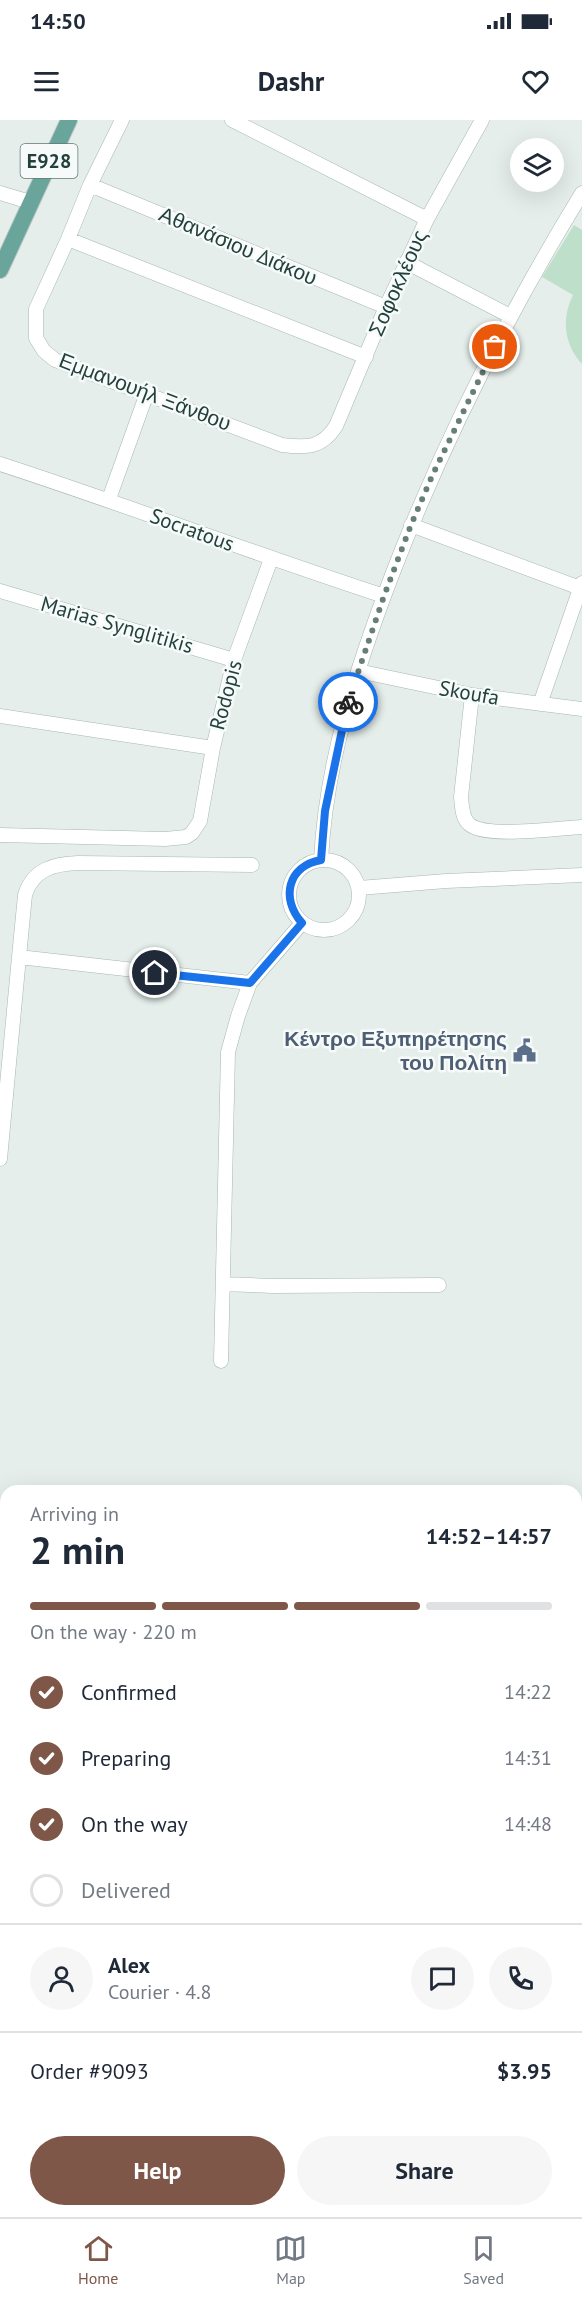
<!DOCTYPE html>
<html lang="en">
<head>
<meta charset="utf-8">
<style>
	body { margin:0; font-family:"PT Sans",sans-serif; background:#f6f6f7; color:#1f2937; height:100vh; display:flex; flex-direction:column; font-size:22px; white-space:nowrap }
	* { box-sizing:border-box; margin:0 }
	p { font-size:20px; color:#747a83 }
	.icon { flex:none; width:33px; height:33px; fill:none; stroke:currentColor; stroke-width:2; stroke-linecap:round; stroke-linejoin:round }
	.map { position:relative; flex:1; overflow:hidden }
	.side { position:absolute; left:0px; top:1365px; width:582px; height:732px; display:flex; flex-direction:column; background:#fff; border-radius:18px 18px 0 0; box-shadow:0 6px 24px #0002 }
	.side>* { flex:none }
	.controls { position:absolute; left:510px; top:18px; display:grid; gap:12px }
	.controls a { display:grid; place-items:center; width:54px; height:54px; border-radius:50%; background:#fff; box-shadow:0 6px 24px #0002; font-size:30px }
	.pin { position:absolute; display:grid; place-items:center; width:51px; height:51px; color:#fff; margin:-26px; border:3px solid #fff; border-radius:50%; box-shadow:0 2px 6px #0007 }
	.courier { position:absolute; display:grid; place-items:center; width:60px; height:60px; margin:-30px; border:4px solid #1a73e8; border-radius:50%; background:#fff; color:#222; box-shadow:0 2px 8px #0007 }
	.head em { font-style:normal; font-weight:800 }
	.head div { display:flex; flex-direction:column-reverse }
	.head { display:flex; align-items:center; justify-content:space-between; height:102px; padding:0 30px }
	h1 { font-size:39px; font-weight:800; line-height:45px }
	.bar { display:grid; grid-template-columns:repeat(4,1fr); gap:9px 6px; align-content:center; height:72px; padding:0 30px }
	.bar i { height:8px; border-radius:4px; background:#e0e1e3 }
	.bar .current { background:#7f5748 }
	.bar p { grid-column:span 4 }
	.line { display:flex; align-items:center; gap:15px; padding:0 30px; border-top:2px solid #e0e1e3 }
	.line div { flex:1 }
	.round { display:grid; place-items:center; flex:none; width:63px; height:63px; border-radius:32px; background:#f6f6f7 }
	ol { padding:0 30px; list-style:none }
	li { display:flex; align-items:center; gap:18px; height:66px }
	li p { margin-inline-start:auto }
	li .icon { padding:6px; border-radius:50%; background:#7f5748; color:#fff; stroke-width:4 }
	li:last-child { color:#747a83 }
	li i { width:33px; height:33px; border:3px solid #e0e1e3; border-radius:50% }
	.button { display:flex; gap:12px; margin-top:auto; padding:12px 30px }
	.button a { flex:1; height:69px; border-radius:36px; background:#7f5748; color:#fff; font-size:24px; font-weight:800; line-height:69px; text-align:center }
	.button a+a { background:#f6f6f7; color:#1f2937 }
	.status { display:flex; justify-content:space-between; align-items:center; height:42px; padding:0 30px; background:#fff; direction:ltr }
	.status svg { height:16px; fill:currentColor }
	header { display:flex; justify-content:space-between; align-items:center; height:78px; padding:0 30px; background:#fff; font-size:27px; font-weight:800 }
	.tab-bar { display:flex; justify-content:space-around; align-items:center; height:84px; border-top:2px solid #e0e1e3; background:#fff; font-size:16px; color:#747a83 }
	.tab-bar a { display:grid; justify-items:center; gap:3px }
	.tab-bar .current { color:#7f5748 }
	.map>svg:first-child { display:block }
</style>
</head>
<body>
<div class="status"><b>14:50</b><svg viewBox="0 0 49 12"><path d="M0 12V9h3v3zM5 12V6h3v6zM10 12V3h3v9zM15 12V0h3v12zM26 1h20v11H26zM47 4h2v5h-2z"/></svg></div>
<header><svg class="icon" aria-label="menu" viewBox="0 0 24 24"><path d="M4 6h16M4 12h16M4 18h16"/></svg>Dashr<svg class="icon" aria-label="heart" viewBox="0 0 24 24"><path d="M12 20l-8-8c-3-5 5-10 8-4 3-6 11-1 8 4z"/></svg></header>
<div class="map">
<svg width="582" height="2097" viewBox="0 0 582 2097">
	<rect width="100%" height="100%" fill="#e5eeeb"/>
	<path fill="#bee0ca" d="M574 105 582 110V244C564 224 561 199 573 175L542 157Z"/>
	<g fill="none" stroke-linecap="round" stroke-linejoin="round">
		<defs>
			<path id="minor" d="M122 0 90 65 68 119 36 189V218L44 231 55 240 282 325C307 328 322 328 336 306L386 187 427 99 482 0
				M232 0 427 99
				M90 65 386 187
				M0 73 30 82
				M68 119 366 237
				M406 142 510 196
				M0 344C129 386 255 434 384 476
				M109 379 147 273
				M411 405 580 468
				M0 471 234 540
				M358 551 472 575 582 589
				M472 575 461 677C462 686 462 698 469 704 485 719 559 708 582 707
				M540 584 582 463
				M0 596 213 628
				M0 715 165 719 186 717 192 713 200 701 213 628 234 540 271 439
				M289 775a35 35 0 1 1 70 0a35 35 0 1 1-70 0Z
				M321 740C326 640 357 547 392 455 443 322 508 194 582 73
				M359 768 446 761 582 755
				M19 837 25 775C33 749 54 744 78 743L252 745
				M0 1039 19 837 250 863
				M223 1164 273 1166 439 1165
				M221 1241 228 932 238 896 250 863 302 803
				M0 1745H6
				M0 2062 6 1985
				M101 2097 102 2091"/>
			<path id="major" d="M0 150 69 0
				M0 1704H6
				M576 1754H582
				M223 2097V2091"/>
		</defs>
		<use href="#minor" stroke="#a7b7b3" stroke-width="15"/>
		<use href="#major" stroke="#c1cac8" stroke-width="18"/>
		<use href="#minor" stroke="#fff" stroke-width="14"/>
		<use href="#major" stroke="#69a59b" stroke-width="16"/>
	</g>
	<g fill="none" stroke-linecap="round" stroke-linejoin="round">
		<path stroke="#677e79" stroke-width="6" stroke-dasharray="0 10.8" d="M348 582 384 476 411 405 433 354 495 227"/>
		<path stroke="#1a73e8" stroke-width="8" d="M155 853 250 863 302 803C280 778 288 746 321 740L325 691 348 582"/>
	</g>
	<defs>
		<symbol id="civic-bare" viewBox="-9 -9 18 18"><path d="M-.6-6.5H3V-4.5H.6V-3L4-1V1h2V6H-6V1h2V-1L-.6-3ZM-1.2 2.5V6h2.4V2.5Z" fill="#5c6f8a" stroke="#f6faf9" stroke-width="2.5" paint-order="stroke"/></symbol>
	</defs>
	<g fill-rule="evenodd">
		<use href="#civic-bare" x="508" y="914" width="33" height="33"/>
	</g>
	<g text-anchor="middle" stroke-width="5" stroke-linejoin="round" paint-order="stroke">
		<rect fill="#f6faf9" stroke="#627875" stroke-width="1.5" x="20.5" y="24" width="57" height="34" rx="4.5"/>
		<g font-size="20" font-weight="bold" fill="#23413c">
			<text x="49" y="48">E928</text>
		</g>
		<g font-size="21" fill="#23413c" stroke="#f6faf9">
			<text transform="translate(238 126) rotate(23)" y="7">Αθανάσιου Διάκου</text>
			<text transform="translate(398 163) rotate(-66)" y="7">Σοφοκλέους</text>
			<text transform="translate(145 272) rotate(21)" y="7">Εμμανουήλ Ξάνθου</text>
			<text transform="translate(192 410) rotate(20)" y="7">Socratous</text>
			<text transform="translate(117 505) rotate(16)" y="7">Marias Synglitikis</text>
			<text transform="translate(469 573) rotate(10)" y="7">Skoufa</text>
			<text transform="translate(226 575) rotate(-75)" y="7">Rodopis</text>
		</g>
		<g font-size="21" font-weight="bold" fill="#4e5e75" stroke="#f6faf9" text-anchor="end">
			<text x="507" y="926">Κέντρο Εξυπηρέτησης<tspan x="507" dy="24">του Πολίτη</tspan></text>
		</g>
	</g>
</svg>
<div class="controls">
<a><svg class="icon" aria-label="layers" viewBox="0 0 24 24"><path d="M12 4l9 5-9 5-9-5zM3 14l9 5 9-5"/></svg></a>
</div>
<div class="pin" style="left:495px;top:227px;background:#ea580c"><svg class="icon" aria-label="bag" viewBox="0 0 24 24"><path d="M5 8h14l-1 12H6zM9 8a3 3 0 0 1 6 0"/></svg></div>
<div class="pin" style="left:155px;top:853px;background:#1f2937"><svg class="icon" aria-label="home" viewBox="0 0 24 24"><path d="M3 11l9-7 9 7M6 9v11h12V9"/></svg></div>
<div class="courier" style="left:348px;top:582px"><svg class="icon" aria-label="bike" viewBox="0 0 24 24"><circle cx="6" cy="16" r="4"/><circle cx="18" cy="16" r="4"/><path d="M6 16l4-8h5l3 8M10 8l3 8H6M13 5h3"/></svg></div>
<section class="side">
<div class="head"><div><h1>2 min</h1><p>Arriving in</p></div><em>14:52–14:57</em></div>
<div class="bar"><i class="current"></i><i class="current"></i><i class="current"></i><i></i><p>On the way · 220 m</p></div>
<ol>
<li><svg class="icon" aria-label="check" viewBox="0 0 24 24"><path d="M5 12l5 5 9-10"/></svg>Confirmed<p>14:22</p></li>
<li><svg class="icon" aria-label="check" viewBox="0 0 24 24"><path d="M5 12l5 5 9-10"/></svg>Preparing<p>14:31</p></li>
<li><svg class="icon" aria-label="check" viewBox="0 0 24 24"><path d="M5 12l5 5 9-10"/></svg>On the way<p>14:48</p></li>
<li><i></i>Delivered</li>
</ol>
<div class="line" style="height:108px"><a class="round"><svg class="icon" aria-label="person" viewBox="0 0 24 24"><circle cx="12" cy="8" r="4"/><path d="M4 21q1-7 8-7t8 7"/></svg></a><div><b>Alex</b><p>Courier · 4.8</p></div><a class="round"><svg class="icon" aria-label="chat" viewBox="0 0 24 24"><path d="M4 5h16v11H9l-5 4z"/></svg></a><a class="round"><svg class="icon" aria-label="phone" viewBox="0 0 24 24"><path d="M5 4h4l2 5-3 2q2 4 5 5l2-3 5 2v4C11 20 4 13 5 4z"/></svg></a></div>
<div class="line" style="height:78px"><div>Order #9093</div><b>$3.95</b></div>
<div class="button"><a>Help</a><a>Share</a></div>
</section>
</div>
<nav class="tab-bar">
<a class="current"><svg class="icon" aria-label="home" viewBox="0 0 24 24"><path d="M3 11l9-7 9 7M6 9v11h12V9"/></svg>Home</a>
<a><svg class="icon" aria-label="map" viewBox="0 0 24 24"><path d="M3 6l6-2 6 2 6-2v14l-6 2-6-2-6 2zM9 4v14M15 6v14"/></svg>Map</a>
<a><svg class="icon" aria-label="saved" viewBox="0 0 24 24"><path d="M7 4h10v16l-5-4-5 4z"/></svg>Saved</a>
</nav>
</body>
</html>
